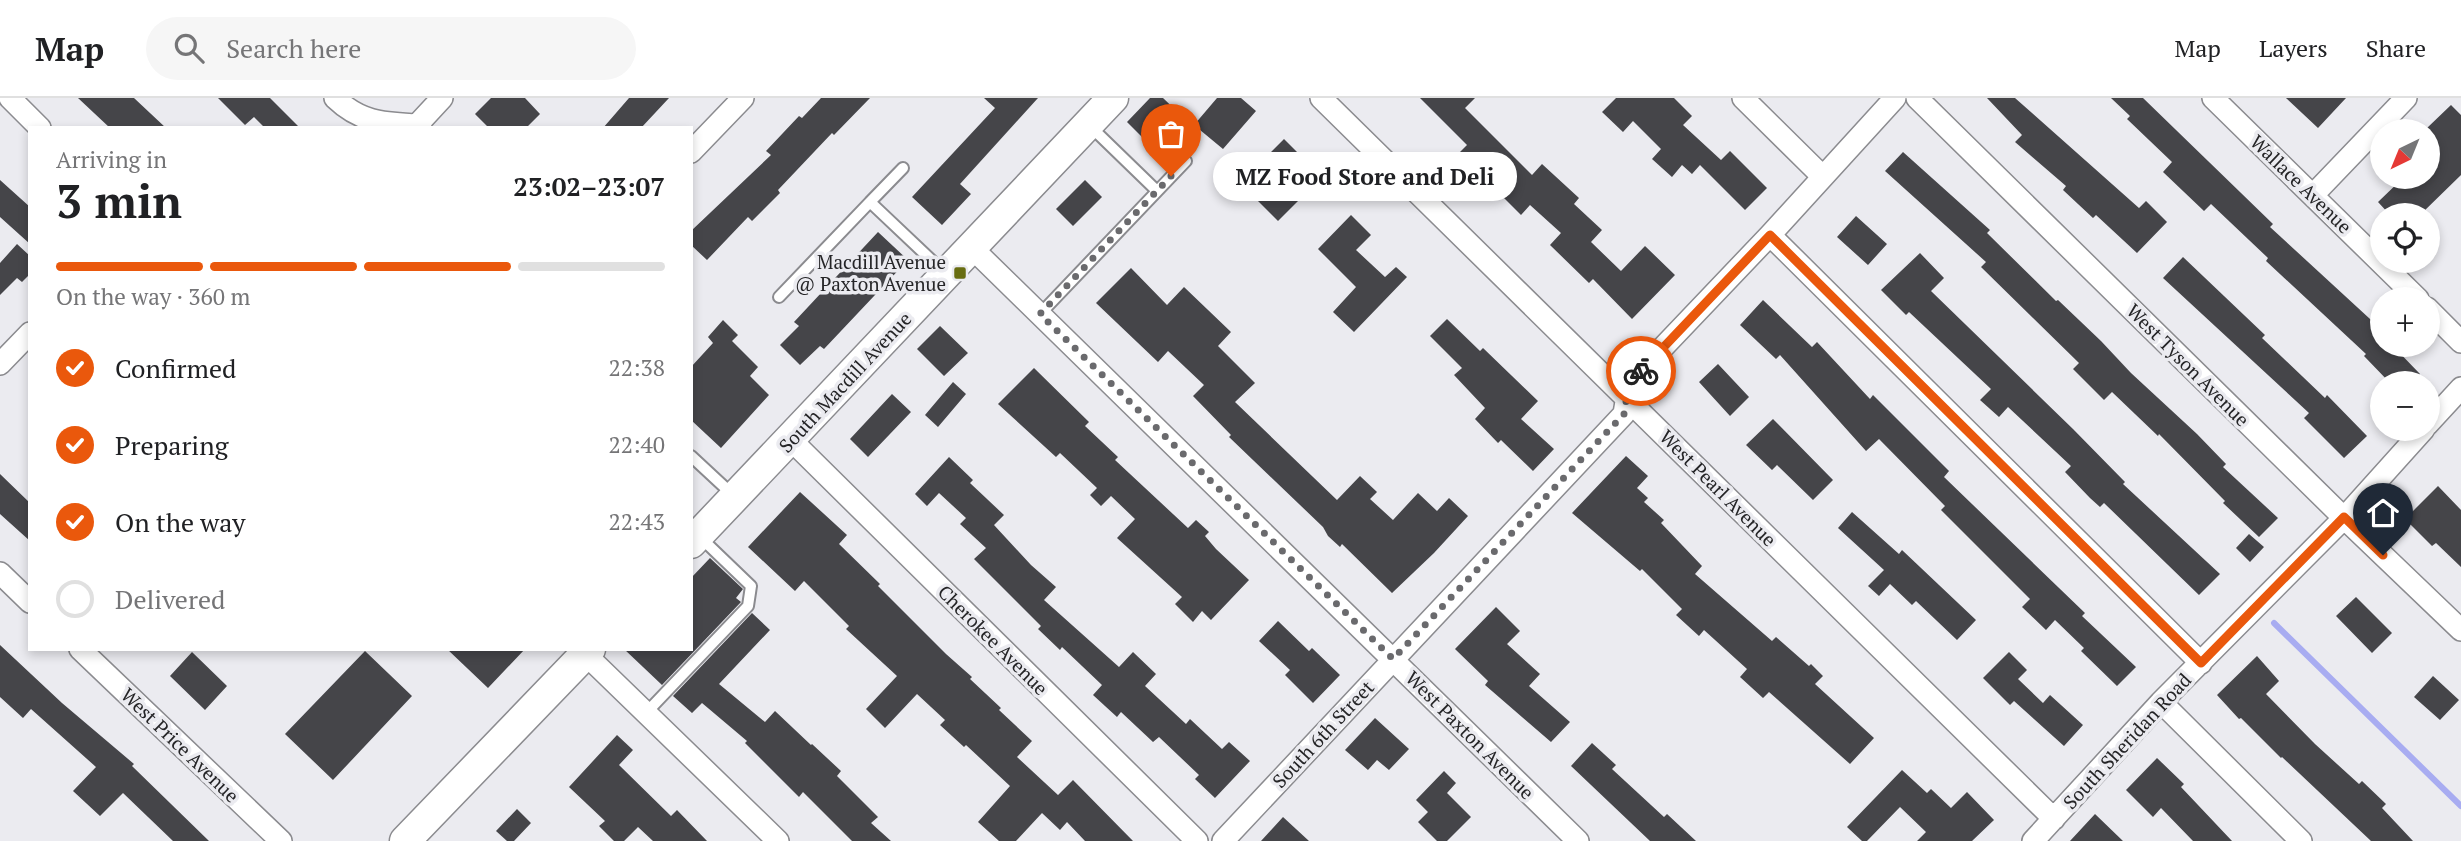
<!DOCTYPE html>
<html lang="en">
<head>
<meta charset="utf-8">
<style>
	body { margin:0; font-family:"PT Serif",serif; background:#f6f6f6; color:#202124; height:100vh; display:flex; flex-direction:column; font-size:26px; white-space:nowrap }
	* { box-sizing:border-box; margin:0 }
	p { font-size:23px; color:#757577 }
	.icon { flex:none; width:38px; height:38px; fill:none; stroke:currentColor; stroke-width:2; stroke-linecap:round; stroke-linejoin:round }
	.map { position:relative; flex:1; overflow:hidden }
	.drawer { position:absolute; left:28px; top:28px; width:665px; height:525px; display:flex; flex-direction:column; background:#fff; border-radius:0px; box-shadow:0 4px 10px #0003 }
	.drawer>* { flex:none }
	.needle { width:46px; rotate:223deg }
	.fabs { position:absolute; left:2370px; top:21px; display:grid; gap:14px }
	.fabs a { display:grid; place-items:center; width:70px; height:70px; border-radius:50%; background:#fff; box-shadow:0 4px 10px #0003; font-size:35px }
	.pin { position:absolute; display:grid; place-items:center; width:60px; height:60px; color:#fff; margin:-72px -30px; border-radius:50% 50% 50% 0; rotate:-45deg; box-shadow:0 0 7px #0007 }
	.pin .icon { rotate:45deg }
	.courier { position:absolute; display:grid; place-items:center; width:70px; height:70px; margin:-35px; border:5px solid #ea580c; border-radius:50%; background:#fff; color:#222; box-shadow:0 2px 9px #0007 }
	.bubble { position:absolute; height:49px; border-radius:24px; background:#fff; box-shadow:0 4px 10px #0003; font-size:23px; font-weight:700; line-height:49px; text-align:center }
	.head em { font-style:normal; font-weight:700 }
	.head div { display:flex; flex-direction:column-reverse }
	.head { display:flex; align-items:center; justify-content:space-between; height:119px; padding:0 28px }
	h1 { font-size:46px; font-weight:700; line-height:52px }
	.bar { display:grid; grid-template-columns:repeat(4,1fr); gap:10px 7px; align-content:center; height:84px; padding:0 28px }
	.bar i { height:9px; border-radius:5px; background:#e0e0e0 }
	.bar .on { background:#ea580c }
	.bar p { grid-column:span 4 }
	ol { padding:0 28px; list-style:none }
	li { display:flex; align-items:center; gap:21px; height:77px }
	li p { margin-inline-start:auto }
	li .icon { padding:7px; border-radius:50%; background:#ea580c; color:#fff; stroke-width:4 }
	li:last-child { color:#757577 }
	li i { width:38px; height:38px; border:4px solid #e0e0e0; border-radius:50% }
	header { display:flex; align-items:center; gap:42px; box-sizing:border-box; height:98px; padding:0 35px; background:#fff; border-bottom:2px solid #e0e0e0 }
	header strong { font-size:33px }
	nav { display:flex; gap:38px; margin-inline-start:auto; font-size:24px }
	.search { width:490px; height:63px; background:#f6f6f6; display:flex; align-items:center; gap:18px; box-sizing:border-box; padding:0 24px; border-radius:38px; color:#757577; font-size:26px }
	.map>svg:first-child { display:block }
</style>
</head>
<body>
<header>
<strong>Map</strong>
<div class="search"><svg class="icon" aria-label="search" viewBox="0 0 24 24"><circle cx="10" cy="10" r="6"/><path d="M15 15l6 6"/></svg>Search here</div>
<nav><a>Map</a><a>Layers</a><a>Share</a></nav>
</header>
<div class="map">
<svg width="2461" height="743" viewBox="0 0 2461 743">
	<rect width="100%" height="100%" fill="#ebebf0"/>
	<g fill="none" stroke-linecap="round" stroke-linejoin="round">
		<path stroke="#a8acf1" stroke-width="6" d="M2274 525 2461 708"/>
	</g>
	<path fill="#454549" d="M78 0H134L166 30H110Z
		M218 0H270L300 30H265L254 19 245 27Z
		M491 0H525L540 16 526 30H489L475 16Z
		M629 0H669L641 30H603Z
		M821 0H870L834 37 832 35 778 92 780 95 752 123 748 119 707 162 691 147V133L771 57 766 53 799 18 802 20Z
		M984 0H1038L960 86 971 96 942 127 912 99 995 10Z
		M1150 0H1163L1187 23 1156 53 1127 24Z
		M1217 0H1241L1256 13 1223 51 1194 27Z
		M1420 0H1475L1465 10 1532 77 1542 66 1579 100 1574 106 1602 132 1591 144 1621 173 1645 148 1675 177 1632 221 1593 181 1589 185 1550 147 1561 135 1530 107 1521 117 1459 55 1467 47Z
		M1616 0H1674L1692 18 1683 27 1721 62 1730 53 1767 90 1745 112 1700 67 1692 76 1682 67 1672 79 1652 61 1661 51 1633 23 1623 34 1602 14Z
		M1987 0H2015L2139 110 2146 103 2167 124 2137 155 2096 117 2093 120 2063 92 2066 88 2015 44 2022 37Z
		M2111 0H2143L2273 126 2270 129 2382 232V247H2392L2420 276 2410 285H2390L2364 258 2366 256 2266 163 2268 160 2211 106 2204 113 2163 74 2172 64 2127 21 2130 18Z
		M2286 0H2346L2318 30Z
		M2451 7 2461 17V77L2420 117H2390L2378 104 2404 79H2427V30Z
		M1284 41 1303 60 1292 71 1311 90 1278 123 1240 85Z
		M1903 54 1990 132 1987 135 2056 203 2058 202 2101 243 2131 275 2197 336 2226 366 2223 369 2278 420 2259 439 2223 405 2225 403 2159 336 2158 338 2112 294 2104 302 2073 271 2079 265 1981 169 1986 164 1885 73Z
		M0 82 30 109V146L0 119Z
		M1085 82 1102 99 1073 128 1056 111Z
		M1351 117 1371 137 1356 152 1385 179 1396 169 1407 179 1354 234 1333 214 1356 189 1318 151Z
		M1856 118 1887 146 1868 167 1837 139Z
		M878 134 908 162 824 251 820 248 800 267 780 247 799 228 794 224Z
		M17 146 30 158V176L22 184 17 180 0 197V165Z
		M1920 155 1944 180 1931 193 2073 331 2125 384 2123 386 2220 476 2199 497 2104 405 2100 409 2090 400 2065 374 2071 368 2008 309 1999 319 1980 302 1991 291 1909 214 1906 217 1881 192Z
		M2183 159 2265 237 2262 240 2325 300 2327 297 2367 338 2344 360 2304 320 2309 315 2163 180Z
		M1131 170 1167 207 1184 189 1231 234 1218 248 1255 285 1235 304 1337 402 1360 378 1377 394 1370 401 1393 422 1418 395 1437 413 1449 400 1468 418 1434 455 1392 495 1342 446 1340 449 1328 438 1323 429 1229 339 1231 337 1193 298 1204 287 1168 253 1158 264 1096 205Z
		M1763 202 1812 249 1817 244 1870 301 1873 297 1949 373 1944 379 2085 515 2082 518 2136 569 2117 588 2081 553 2084 550 2055 522 2046 532 2022 509 2030 501 1941 412 1945 408 1879 341 1866 353 1780 257 1776 261 1740 227Z
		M1447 221 1480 253 1483 250 1538 303 1521 321 1554 351 1533 373 1501 342 1498 345 1475 321 1485 310 1454 277 1462 270 1430 238Z
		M723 222 738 237 732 243 758 269 750 278 769 297 721 350 691 322V269L713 245 708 239Z
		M940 228 968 255 944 278 917 251Z
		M1718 266 1749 299 1730 318 1699 284Z
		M1034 270 1089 324 1085 328 1118 359 1115 362 1188 430 1196 422 1209 434 1205 438 1216 451 1249 482 1211 522 1202 513 1193 524 1175 506 1182 499 1117 440 1135 421 1111 398 1101 408 1090 397 1097 390 1060 355 1056 359 998 306Z
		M953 284 966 296 938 329 925 317Z
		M892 296 911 314 868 359 850 341Z
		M1773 321 1833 382 1813 402 1777 367 1772 372 1746 347Z
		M1626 358 1648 378 1637 390 1648 400 1644 404 1664 422 1661 425 1702 468 1695 476 1772 543 1776 539 1809 568 1811 566 1823 578 1815 586 1874 640 1850 666 1769 594 1763 600 1740 579 1747 571 1704 532 1699 538 1676 517 1682 511 1642 471 1640 473 1572 415Z
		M949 359 973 382 970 385 1004 417 994 427 1031 467 1056 489 1044 502 1119 569 1133 554 1156 576 1145 588 1186 626 1190 621 1222 651 1229 644 1250 663 1215 700 1195 681 1199 677 1159 639 1153 644 1121 614 1117 619 1093 597 1102 587 1062 549 1060 552 1038 531 1041 528 974 461 986 450 960 426 966 420 939 395 927 408 915 396Z
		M0 376 30 405V443L0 416Z
		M2438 388 2461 412V469L2436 445 2432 448 2405 421Z
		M800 394 847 437 839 446 880 486 878 488 946 556 972 579 970 581 1001 610 999 612 1032 643 1017 659 1058 697 1073 682 1133 743H1085L1067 724 1060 732 1042 715 1016 743H999L978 724 1010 688 966 647 964 649 940 627 945 622 917 596 885 630 866 611 897 578 846 531 849 528 804 483 795 493 748 449Z
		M1852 414 1899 456 1902 452 1976 522 1957 542 1916 503 1912 507 1890 486 1879 498 1868 488 1884 472 1838 430Z
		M2249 436 2264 449 2250 464 2236 450Z
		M710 460 743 491 736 500 741 504 662 587 624 551H691V480Z
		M2356 499 2392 535 2372 555 2336 518Z
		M1496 509 1520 533 1507 546 1540 576 1529 588 1570 624 1551 644 1485 587 1488 583 1455 551Z
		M752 515 770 532 719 586 765 624 775 613 811 647 812 646 841 673 837 678 878 719 871 725 891 743H852L803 694 799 699 745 645 747 643 702 605 692 615 673 598Z
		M1278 523 1309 553 1312 550 1340 577 1313 605 1285 577 1290 572 1259 543Z
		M0 547 62 605 134 666 132 668 209 743H173L123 695 100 718 73 693 96 669 31 611 23 620 0 599Z
		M447 551H525L488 590Z
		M365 553 412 598 333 682 285 636Z
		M192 554 227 588 205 612 170 578Z
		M2009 554 2027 572 2018 581 2043 605 2050 597 2083 627 2064 648 2014 603 2010 607 1983 580Z
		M2257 558 2279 583 2266 596 2315 646 2359 686 2362 683 2386 706 2382 710 2413 743H2371L2282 659 2281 660 2241 620 2239 621 2217 597Z
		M2433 578 2459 602 2440 622 2414 599Z
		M1375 620 1409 651 1389 672 1377 662 1368 672 1345 652Z
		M617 637 633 652 619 667 671 718 677 712 707 743H653L638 729 624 743H614L599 728 605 723 569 689Z
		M1592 645 1616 667 1612 671 1664 719 1667 716 1696 743H1650L1571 668Z
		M2157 660 2184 686 2181 689 2232 743H2193L2161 710 2153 719 2126 692Z
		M1902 672 1927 695 1931 691 1951 710 1967 694 1994 722 1972 743H1917L1926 734 1900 709 1867 743H1862L1847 729Z
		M1444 673 1456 685 1447 695 1471 719 1447 743H1437L1418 724 1428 714 1416 702Z
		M517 711 531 725 514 743H507L496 733Z
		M2095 716 2123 743H2070Z
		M1283 719 1309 743H1261Z"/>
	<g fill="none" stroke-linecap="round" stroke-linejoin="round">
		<defs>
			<path id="lane" d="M1090 28 1157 93
				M870 104 903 70
				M779 199 870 104 944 174
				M1040 216 1186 63
				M691 358 733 397
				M646 615 748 508 751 488 700 439"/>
			<path id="street" d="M10 0 40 30
				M335 0C361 25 384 25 417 27L421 30
				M1321 0 2054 721
				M1743 0 1822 78
				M1917 0 2344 420 2461 532
				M2213 0 2418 201
				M417 27 442 0
				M691 54 743 0
				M2313 97 2406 0
				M1770 137 2201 565
				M972 150 1578 743
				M2427 210 2461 244
				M0 266 30 235
				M2427 327 2461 290
				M790 341 1197 743
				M0 475 30 504
				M80 551 281 743
				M580 551 778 743
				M2161 604 2301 743
				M1223 743 1624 316 1629 285 1770 137 1895 0
				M2033 743 2161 604 2344 420 2424 331"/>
			<path id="secondary" d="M691 445 1113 0
				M405 743 590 551"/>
		</defs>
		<use href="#lane" stroke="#8b8b8f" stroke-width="14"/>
		<use href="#street" stroke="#8b8b8f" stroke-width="24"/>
		<use href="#secondary" stroke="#8b8b8f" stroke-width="33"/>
		<use href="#lane" stroke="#fff" stroke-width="10"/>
		<use href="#street" stroke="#fff" stroke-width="21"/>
		<use href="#secondary" stroke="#fff" stroke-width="30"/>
	</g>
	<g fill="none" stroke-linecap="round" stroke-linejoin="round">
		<path stroke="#6a6a6d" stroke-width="7" stroke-dasharray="0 12.6" d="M1171 78 1040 216 1393 561 1624 316 1629 285 1641 273"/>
		<path stroke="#ea580c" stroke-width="9" d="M1641 273 1770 137 2201 565 2344 419 2383 457"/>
	</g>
	<rect fill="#686d11" stroke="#ebebf0" stroke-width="2.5" x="953" y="168" width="14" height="14" rx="3.5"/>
	<g text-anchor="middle" stroke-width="7" stroke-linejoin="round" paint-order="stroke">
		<g font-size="19" fill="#252527" stroke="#ebebf0">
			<text transform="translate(2301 86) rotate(44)" y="7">Wallace Avenue</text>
			<text transform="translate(2188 267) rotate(45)" y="7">West Tyson Avenue</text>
			<text transform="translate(845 284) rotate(-47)" y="7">South Macdill Avenue</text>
			<text transform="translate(1718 390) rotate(45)" y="7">West Pearl Avenue</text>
			<text transform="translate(993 542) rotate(45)" y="7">Cherokee Avenue</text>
			<text transform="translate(1323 636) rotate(-47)" y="7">South 6th Street</text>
			<text transform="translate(1470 637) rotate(45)" y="7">West Paxton Avenue</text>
			<text transform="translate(2127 643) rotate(-47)" y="7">South Sheridan Road</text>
			<text transform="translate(180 647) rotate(44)" y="7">West Price Avenue</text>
		</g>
		<g font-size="19" fill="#252527" stroke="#ebebf0" text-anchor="end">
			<text x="946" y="171">Macdill Avenue<tspan x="946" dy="22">@ Paxton Avenue</tspan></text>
		</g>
	</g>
</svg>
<div class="fabs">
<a><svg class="needle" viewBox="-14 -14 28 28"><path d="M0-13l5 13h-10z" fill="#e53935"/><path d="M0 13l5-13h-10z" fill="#757577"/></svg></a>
<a><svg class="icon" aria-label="locate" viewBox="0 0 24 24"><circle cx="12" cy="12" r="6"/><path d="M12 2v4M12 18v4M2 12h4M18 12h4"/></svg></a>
<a>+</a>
<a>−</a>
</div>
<div class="pin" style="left:1171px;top:78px;background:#ea580c"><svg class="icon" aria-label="bag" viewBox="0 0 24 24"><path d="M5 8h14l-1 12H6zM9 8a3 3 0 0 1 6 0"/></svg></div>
<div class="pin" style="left:2383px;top:457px;background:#1f2937"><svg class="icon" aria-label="home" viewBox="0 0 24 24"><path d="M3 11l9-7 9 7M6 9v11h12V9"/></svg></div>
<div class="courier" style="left:1641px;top:273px"><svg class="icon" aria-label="bike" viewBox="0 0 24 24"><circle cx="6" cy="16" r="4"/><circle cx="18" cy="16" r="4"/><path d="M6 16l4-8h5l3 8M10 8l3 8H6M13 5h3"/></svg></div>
<div class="bubble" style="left:1213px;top:54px;width:304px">MZ Food Store and Deli</div>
<section class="drawer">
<div class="head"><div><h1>3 min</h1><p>Arriving in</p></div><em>23:02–23:07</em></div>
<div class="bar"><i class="on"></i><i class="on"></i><i class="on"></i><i></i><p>On the way · 360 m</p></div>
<ol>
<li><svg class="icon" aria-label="check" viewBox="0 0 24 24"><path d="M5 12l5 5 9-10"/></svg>Confirmed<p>22:38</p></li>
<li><svg class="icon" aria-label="check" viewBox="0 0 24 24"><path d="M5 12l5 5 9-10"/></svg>Preparing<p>22:40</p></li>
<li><svg class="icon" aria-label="check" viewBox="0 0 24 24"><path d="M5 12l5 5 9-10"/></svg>On the way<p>22:43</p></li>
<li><i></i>Delivered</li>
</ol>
</section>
</div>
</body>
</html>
